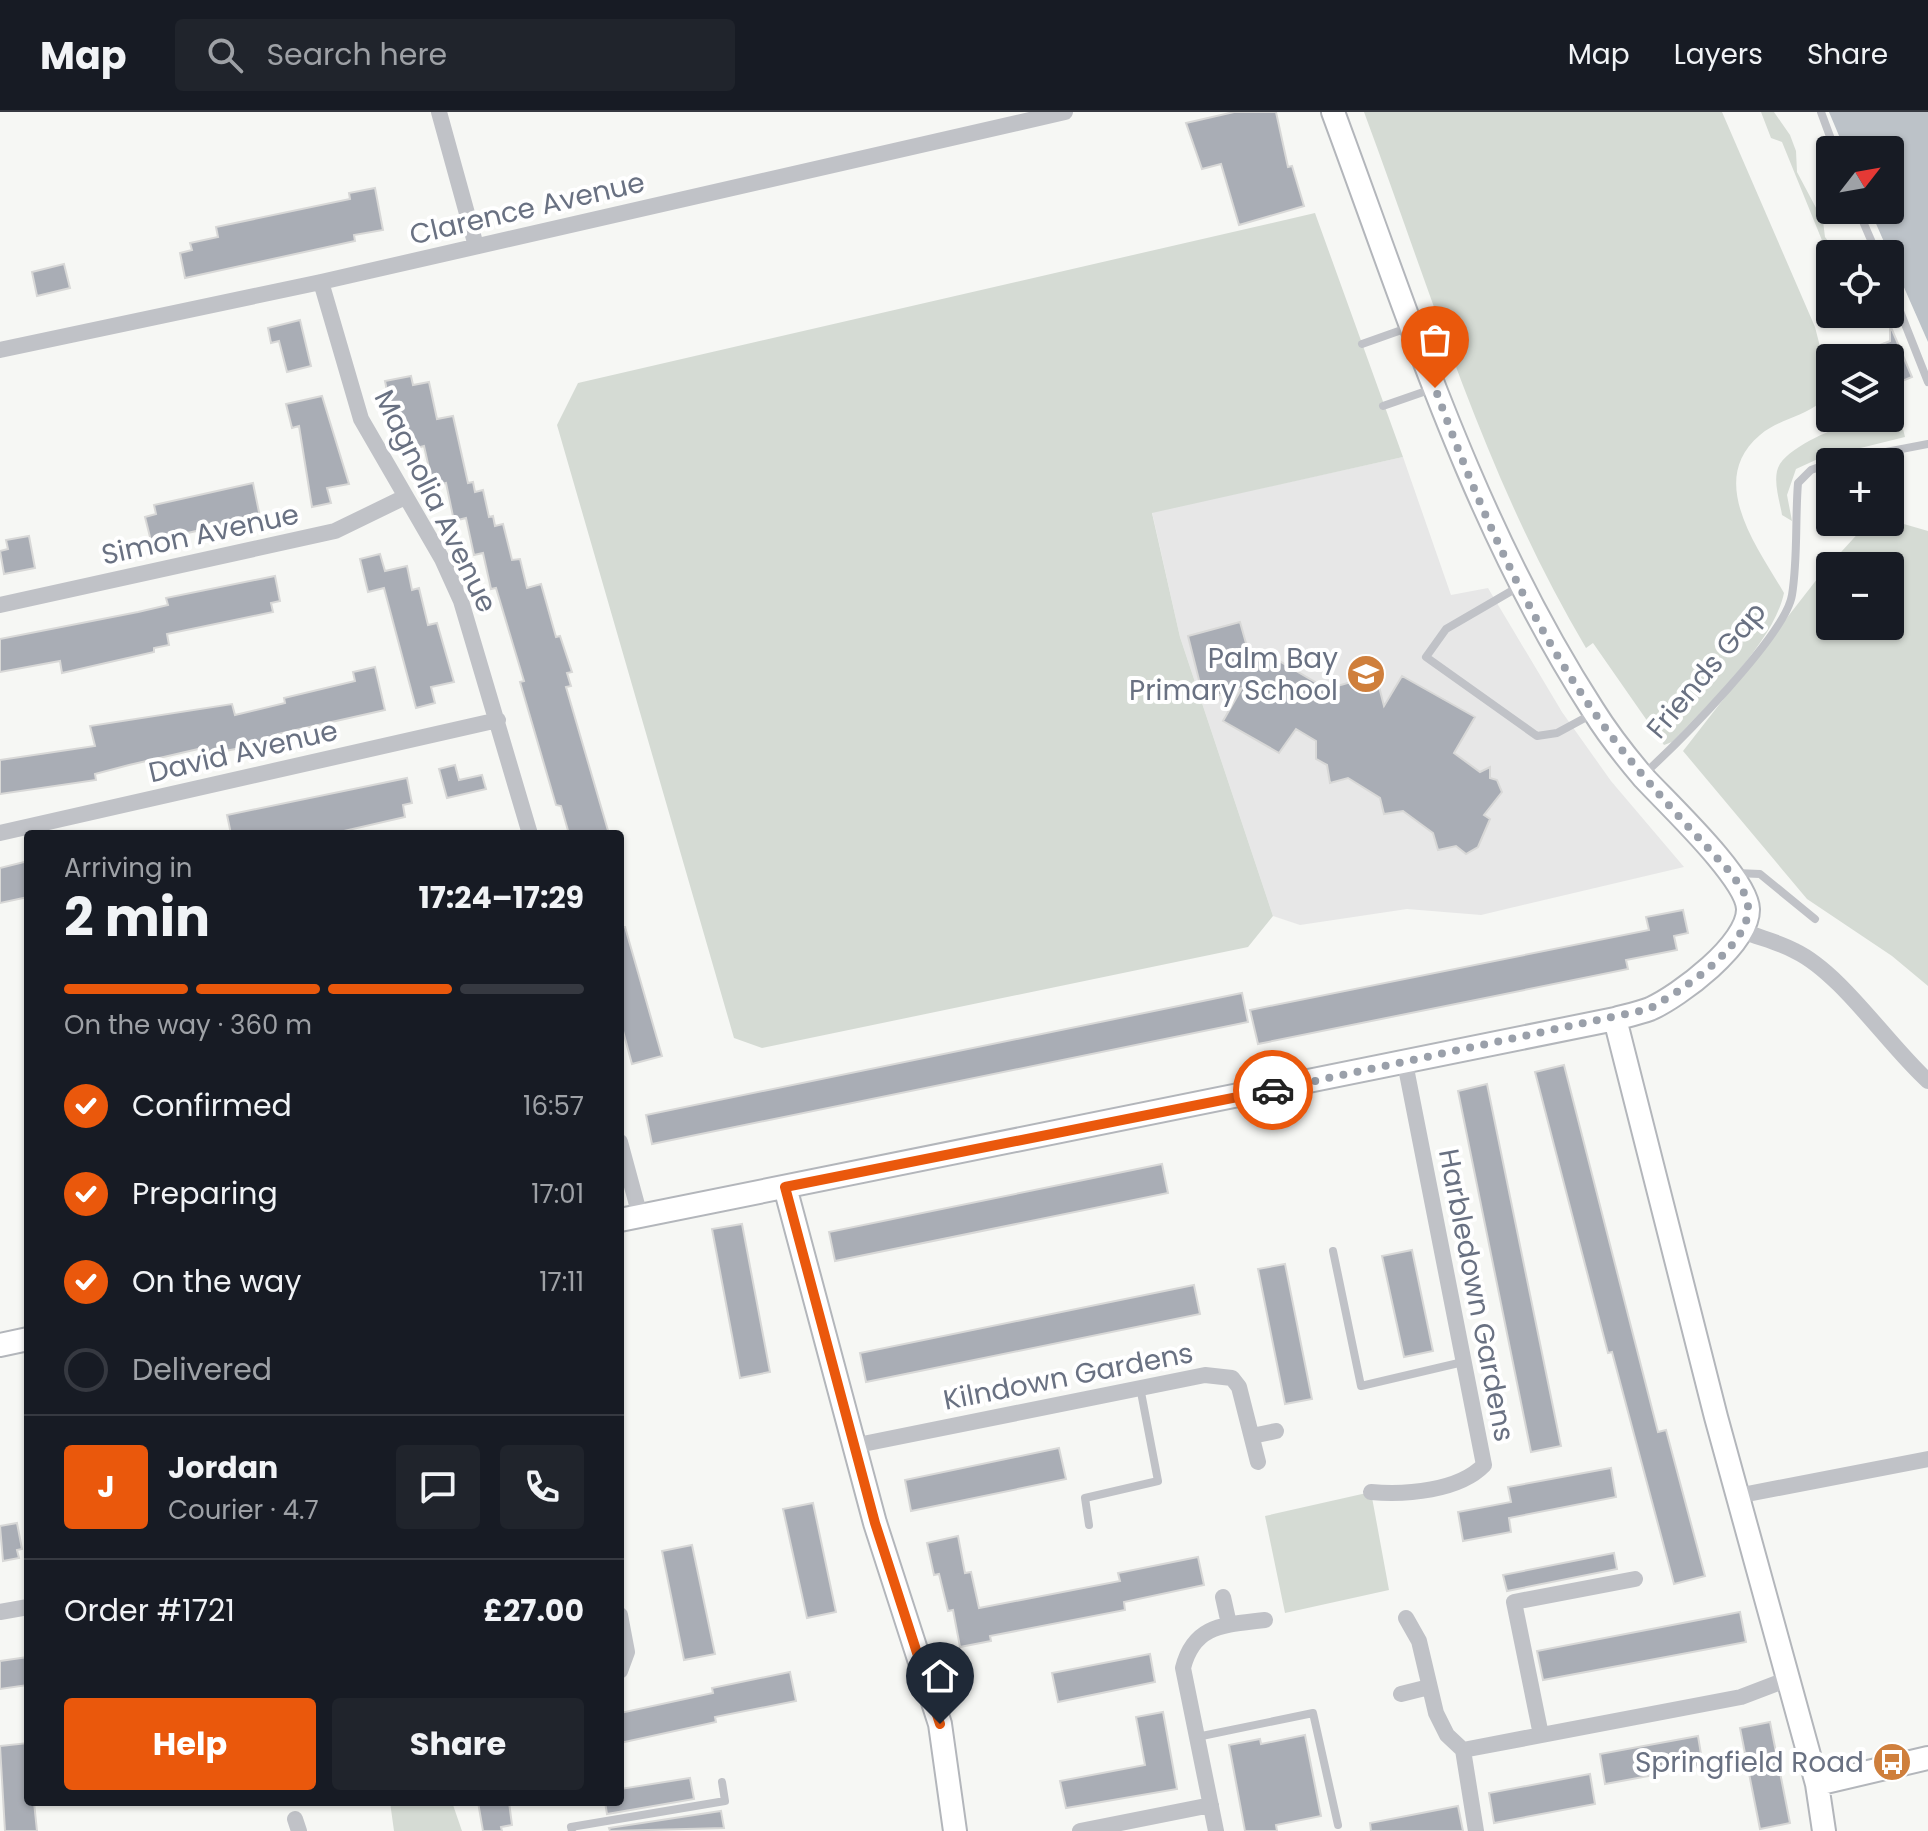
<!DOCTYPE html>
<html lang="en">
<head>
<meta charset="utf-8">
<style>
	body { margin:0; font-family:Poppins,sans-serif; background:#20242c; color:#f1f3f6; height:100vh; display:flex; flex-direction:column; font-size:30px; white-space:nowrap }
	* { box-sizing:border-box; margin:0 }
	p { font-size:26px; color:#9ea1a6 }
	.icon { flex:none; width:44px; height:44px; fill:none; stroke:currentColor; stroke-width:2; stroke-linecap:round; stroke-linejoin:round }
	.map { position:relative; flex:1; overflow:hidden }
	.drawer { position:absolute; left:24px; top:718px; width:600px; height:976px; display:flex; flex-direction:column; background:#171b24; border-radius:8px; box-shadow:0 2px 6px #0004 }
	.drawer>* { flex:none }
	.needle { width:52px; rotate:59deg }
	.tools { position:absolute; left:1816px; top:24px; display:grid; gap:16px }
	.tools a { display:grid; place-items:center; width:88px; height:88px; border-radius:8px; background:#171b24; box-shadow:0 2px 6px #0004; font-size:40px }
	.pin { position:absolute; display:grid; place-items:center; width:68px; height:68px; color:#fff; margin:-82px -34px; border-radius:50% 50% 50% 0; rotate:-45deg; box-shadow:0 0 8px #0007 }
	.pin .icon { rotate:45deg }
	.courier { position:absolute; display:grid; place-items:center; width:80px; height:80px; margin:-40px; border:6px solid #ea580c; border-radius:50%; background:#fff; color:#222; box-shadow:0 2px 10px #0007 }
	.summary em { font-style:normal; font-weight:700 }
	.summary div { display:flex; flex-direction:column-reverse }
	.summary { display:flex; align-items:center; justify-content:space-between; height:136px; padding:0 40px }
	h1 { font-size:52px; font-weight:700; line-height:60px }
	.bar { display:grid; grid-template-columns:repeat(4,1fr); gap:12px 8px; align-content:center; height:96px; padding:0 40px }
	.bar i { height:10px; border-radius:6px; background:#363941 }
	.bar .active { background:#ea580c }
	.bar p { grid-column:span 4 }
	.line { display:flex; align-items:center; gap:20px; padding:0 40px; border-top:2px solid #363941 }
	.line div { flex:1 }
	.round { display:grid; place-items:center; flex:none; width:84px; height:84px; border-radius:8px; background:#20242c }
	ol { padding:0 40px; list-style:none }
	li { display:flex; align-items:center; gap:24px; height:88px }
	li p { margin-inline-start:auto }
	li .icon { padding:8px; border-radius:50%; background:#ea580c; color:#fff; stroke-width:4 }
	li:last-child { color:#9ea1a6 }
	li i { width:44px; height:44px; border:4px solid #363941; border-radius:50% }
	.button { display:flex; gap:16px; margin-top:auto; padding:16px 40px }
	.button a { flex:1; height:92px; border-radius:8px; background:#ea580c; color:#fff; font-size:32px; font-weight:700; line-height:92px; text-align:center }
	.button a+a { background:#20242c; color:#f1f3f6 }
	header { display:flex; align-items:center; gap:48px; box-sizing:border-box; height:112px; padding:0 40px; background:#171b24; border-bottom:2px solid #363941 }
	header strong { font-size:38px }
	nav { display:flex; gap:44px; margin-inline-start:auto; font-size:28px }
	.search { width:560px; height:72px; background:#20242c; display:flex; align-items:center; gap:20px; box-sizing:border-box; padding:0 28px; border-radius:8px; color:#9ea1a6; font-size:30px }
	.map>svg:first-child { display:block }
</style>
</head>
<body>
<header>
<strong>Map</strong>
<div class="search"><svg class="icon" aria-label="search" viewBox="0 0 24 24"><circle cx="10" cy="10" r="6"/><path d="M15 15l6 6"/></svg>Search here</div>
<nav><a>Map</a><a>Layers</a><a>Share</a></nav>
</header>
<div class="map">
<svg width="1928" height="1719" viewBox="0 0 1928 1719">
	<rect width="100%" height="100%" fill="#f6f7f4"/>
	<path fill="#e7e7e7" d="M1403 345 1451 483 1488 476 1562 600 1611 669 1684 755 1481 803 1407 797 1300 813 1273 804 1180 525 1152 400Z"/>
	<path fill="#d5dbd4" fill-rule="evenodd" d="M1364 0H1722L1815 215 1827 262 1820 291C1802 305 1777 308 1760 323 1705 369 1759 437 1784 481 1774 530 1707 594 1672 630L1664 633 1593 531 1586 536C1487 370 1431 180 1364 0Z
		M1761 0H1774L1790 23 1796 39 1797 60 1823 109 1825 125 1838 142H1830V148L1782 30 1771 26Z
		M1315 101 1403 345 1152 401 1180 525 1273 804 1248 835 762 936 734 926 557 313 578 271Z
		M1895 284 1905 325 1820 346 1796 357 1787 383 1792 409 1782 403C1780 390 1774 373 1777 359 1782 337 1830 319 1849 311L1852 306H1890V286Z
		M1890 408 1928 419V874L1892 844 1807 787 1683 639 1821 462 1863 416ZM1830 454H1890V514H1830Z
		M1371 1380 1389 1478 1285 1501 1265 1404Z
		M390 1690H452L462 1719H394Z"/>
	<path fill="#bcc2c8" d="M1829 0H1928V230L1870 98H1890V38H1845Z"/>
	<path fill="#a9adb5" stroke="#d8d8d7" stroke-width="2" d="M1234 0H1276L1288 55 1292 54 1304 94 1239 113 1221 52 1202 57 1186 11Z
		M375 76 383 118 354 123 355 129 185 166 180 141 192 138 190 131 218 125 216 115 350 87 349 81Z
		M64 152 70 176 37 184 32 160Z
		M300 208 311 254 287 260 279 229 271 231 268 216Z
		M1890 213 1912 265 1890 274V246L1850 245 1890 229Z
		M411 264 413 273 429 270 437 307 453 304 468 371 473 370 475 380 483 378 489 405 493 404 495 414 503 412 512 448 520 447 527 476 541 472 556 525 560 524 572 560 567 561 571 574 566 575 609 722H569L561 694 556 693 520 570 524 569 496 476 491 477 483 441 474 443 466 406 454 409 446 371 433 374 424 334 409 338 401 301 392 303 385 269Z
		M322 284 349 372 327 376 331 391 312 395 299 314 292 316 286 292Z
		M253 371 260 405 151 429 145 405 156 402 154 393Z
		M29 424 35 456 4 462 0 439 8 437 6 428Z
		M380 442 385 459 407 454 412 478 419 476 428 513 437 511 454 570 431 575 435 591 416 596 384 476 368 480 360 447Z
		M275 464 280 489 271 491 273 500 167 522 169 533 154 536V540L62 561 60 549 0 560V527L138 500 168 493 166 486Z
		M1240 510 1253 556 1264 540 1327 577 1365 566 1377 567 1384 594 1402 564 1475 605 1454 641 1480 660 1490 655V666L1497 668 1502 680 1484 703 1490 707 1478 735 1466 742 1456 734 1438 738 1433 721 1403 699 1384 702 1380 686 1348 666 1330 671 1327 653 1316 647V629L1296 617 1279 641 1223 609 1242 576 1204 588 1188 524Z
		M375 555 385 598 278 622 279 627 246 635 209 642 207 635 129 653 95 662 96 668 0 682V648L95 634 90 614 232 592 235 603 285 591 284 586 355 569 353 560Z
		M455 653 459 668 482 663 486 677 447 686 439 657Z
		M407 666 412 691 403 693 405 705 331 722H231L227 703Z
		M28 749V785L0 791V756Z
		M1683 798 1688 821 1674 824 1677 838 1626 848 1628 857 1258 932 1250 898 1649 818 1646 805Z
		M620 815H625L662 944 632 952 620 908Z
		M1242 881 1248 910 652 1032 646 1003Z
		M1564 953 1658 1320 1666 1318 1705 1464 1674 1472 1612 1240 1608 1241 1535 960Z
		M1487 972 1561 1334 1531 1340 1458 979Z
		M1162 1052 1168 1081 835 1149 829 1120Z
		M742 1112 770 1260 740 1266 712 1117Z
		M1412 1138 1433 1239 1404 1245 1382 1144Z
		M1285 1152 1312 1287 1285 1292 1258 1157Z
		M1194 1173 1200 1202 866 1270 860 1241Z
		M1059 1336 1066 1367 911 1399 905 1368Z
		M1611 1356 1616 1385 1509 1406 1511 1420 1463 1429 1458 1400 1511 1390 1508 1375Z
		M813 1391 836 1500 807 1506 783 1397Z
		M17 1411 22 1437 17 1438 19 1446 3 1449 0 1414Z
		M958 1424 965 1461 971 1460 979 1496 1120 1469 1118 1461 1198 1445 1204 1473 1124 1490 1125 1498 990 1524 991 1529 960 1535 953 1498 948 1499 939 1462 934 1463 927 1431Z
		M692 1433 715 1542 684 1548 662 1439Z
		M1614 1441 1617 1457 1507 1479 1503 1463Z
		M1740 1500 1746 1530 1543 1568 1537 1539Z
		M1150 1542 1155 1570 1058 1590 1052 1561Z
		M28 1545V1573L0 1577V1549Z
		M790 1560 796 1589 715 1605 716 1610 620 1631V1601L713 1581 712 1576Z
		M1163 1600 1177 1677 1066 1696 1060 1669 1145 1653 1136 1605Z
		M1770 1610 1790 1711 1760 1717 1740 1616Z
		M1305 1623 1321 1704 1276 1713 1277 1719H1245L1229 1633 1260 1627 1261 1632Z
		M1698 1624 1703 1654 1605 1672 1600 1642Z
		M28 1631V1690H34L37 1719H5L0 1634Z
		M1590 1662 1595 1692 1494 1711 1489 1681Z
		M690 1666 694 1687 607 1702 605 1690H620V1677Z
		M478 1690H509L512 1713 501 1715 502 1719H483Z
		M1458 1694 1463 1719H1371L1370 1711Z
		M721 1699 724 1716 610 1719 609 1716Z"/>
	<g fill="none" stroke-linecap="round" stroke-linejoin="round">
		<defs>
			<path id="secondary" d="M1615 907 1716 1305 1817 1672 1824 1719
				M785 1075 875 1411 940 1612 955 1719
				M620 1108 1615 907C1626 904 1639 901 1650 897 1679 884 1749 832 1748 797 1747 766 1668 692 1644 666 1626 645 1608 622 1593 598 1474 414 1409 205 1333 0
				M0 1233 28 1227
				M1817 1672 1928 1646"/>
		</defs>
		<use href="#secondary" stroke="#b3b6bb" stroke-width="26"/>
		<path stroke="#c0c2c7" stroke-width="8" d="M1821 0 1835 38
			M1858 98 1877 142
			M1890 174 1928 270
			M1362 232 1410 215
			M1383 294 1432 277
			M1834 350 1928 332
			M1520 474 1446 517 1426 545 1537 624 1557 621 1594 601
			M1643 663C1676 633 1786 523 1792 483 1798 446 1795 408 1798 371L1811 358 1830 351
			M1736 761 1760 762 1815 807
			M1333 1139 1361 1274 1463 1250
			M1089 1413 1085 1386 1158 1369 1140 1275
			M1197 1625 1313 1601 1338 1713
			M572 1719 571 1715 725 1689 722 1670"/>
		<path stroke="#c0c2c7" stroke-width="16" d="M439 0 476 134
			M321 170 361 307 442 447 461 489 530 722
			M0 238 321 170 1065 0
			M0 493 335 419 405 385
			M0 721 498 608
			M1743 819C1760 826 1779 830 1795 839 1841 861 1888 933 1928 969
			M620 1030 640 1104
			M1252 1324 1276 1319
			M853 1334 1205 1263 1232 1266 1239 1275 1258 1350
			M1371 1380C1406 1383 1459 1379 1484 1353L1405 951
			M1737 1384 1928 1347
			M1223 1485 1229 1512
			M0 1500 28 1495
			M620 1503 627 1540 620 1559
			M1406 1506 1419 1529 1436 1601 1447 1623 1463 1638 1476 1719
			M1401 1582 1429 1575
			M1541 1623 1514 1490 1635 1467
			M1463 1638 1741 1585 1788 1567
			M295 1707 299 1719
			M1080 1719 1211 1693
			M1216 1719 1183 1556C1194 1512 1225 1513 1265 1508"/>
		<use href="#secondary" stroke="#fff" stroke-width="22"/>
	</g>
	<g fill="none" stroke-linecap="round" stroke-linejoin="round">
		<path stroke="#9aa0aa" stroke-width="8" stroke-dasharray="0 14.4" d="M1273 978 1649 897C1679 880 1746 837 1748 799 1749 784 1739 773 1731 761 1684 710 1636 660 1596 603 1526 504 1476 389 1435 276"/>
		<path stroke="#ea580c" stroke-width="10" d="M940 1612 875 1411 785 1075 1273 978"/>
	</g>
	<defs>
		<symbol id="school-disc" viewBox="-11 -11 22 22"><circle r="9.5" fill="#cf7f3c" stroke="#fff"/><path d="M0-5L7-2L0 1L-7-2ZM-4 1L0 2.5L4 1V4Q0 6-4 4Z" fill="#fff"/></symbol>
		<symbol id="bus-disc" viewBox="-11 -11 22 22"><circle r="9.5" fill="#cf7f3c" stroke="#fff"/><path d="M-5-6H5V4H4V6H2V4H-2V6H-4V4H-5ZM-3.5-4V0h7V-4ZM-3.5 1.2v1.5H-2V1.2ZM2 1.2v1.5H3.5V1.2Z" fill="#fff"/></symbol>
	</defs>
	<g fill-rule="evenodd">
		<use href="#school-disc" x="1344" y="540" width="44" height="44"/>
		<use href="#bus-disc" x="1870" y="1628" width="44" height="44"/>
	</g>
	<g text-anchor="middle" stroke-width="8" stroke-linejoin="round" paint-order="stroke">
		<g font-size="28" fill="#697182" stroke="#fff">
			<text transform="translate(527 96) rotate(-13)" y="10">Clarence Avenue</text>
			<text transform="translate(436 389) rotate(64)" y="10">Magnolia Avenue</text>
			<text transform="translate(200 422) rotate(-12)" y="10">Simon Avenue</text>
			<text transform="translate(1706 558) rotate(-50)" y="10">Friends Gap</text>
			<text transform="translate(243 639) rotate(-13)" y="10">David Avenue</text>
			<text transform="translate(1477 1183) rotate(79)" y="10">Harbledown Gardens</text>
			<text transform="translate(1068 1264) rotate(-11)" y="10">Kilndown Gardens</text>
		</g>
		<g font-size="28" fill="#697182" stroke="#fff" text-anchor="end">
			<text x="1338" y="556">Palm Bay<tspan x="1338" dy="32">Primary School</tspan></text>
			<text x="1864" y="1660">Springfield Road</text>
		</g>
	</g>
</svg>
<div class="tools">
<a><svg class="needle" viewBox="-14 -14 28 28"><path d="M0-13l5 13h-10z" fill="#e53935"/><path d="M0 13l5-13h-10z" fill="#9ea1a6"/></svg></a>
<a><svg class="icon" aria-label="locate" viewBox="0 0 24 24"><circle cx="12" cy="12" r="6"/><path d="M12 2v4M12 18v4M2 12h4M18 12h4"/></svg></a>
<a><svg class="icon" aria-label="layers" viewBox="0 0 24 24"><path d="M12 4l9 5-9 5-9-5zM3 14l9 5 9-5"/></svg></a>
<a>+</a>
<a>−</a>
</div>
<div class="pin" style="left:1435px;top:276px;background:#ea580c"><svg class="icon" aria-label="bag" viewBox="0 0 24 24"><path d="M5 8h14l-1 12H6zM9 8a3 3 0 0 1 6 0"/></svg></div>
<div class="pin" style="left:940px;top:1612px;background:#1f2937"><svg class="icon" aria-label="home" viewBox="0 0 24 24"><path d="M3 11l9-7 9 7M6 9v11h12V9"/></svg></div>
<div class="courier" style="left:1273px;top:978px"><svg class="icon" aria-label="car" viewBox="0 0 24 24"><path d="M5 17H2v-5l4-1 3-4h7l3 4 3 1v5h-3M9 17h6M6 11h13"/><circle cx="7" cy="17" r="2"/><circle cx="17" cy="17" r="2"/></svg></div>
<section class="drawer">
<div class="summary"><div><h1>2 min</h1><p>Arriving in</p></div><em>17:24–17:29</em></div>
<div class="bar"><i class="active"></i><i class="active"></i><i class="active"></i><i></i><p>On the way · 360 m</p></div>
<ol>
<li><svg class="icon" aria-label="check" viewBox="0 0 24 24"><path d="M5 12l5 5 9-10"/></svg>Confirmed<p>16:57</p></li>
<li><svg class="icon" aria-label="check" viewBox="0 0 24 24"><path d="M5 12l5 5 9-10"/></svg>Preparing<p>17:01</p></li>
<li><svg class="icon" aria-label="check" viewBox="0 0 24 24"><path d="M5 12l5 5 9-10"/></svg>On the way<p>17:11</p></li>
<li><i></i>Delivered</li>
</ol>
<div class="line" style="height:144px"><b class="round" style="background:#ea580c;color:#fff">J</b><div><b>Jordan</b><p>Courier · 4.7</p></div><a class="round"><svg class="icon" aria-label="chat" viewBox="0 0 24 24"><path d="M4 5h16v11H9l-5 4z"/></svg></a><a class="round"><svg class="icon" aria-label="phone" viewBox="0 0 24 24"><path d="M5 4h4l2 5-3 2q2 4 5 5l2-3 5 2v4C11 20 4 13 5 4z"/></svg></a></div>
<div class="line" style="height:104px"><div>Order #1721</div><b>£27.00</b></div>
<div class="button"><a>Help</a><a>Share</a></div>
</section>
</div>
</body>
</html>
